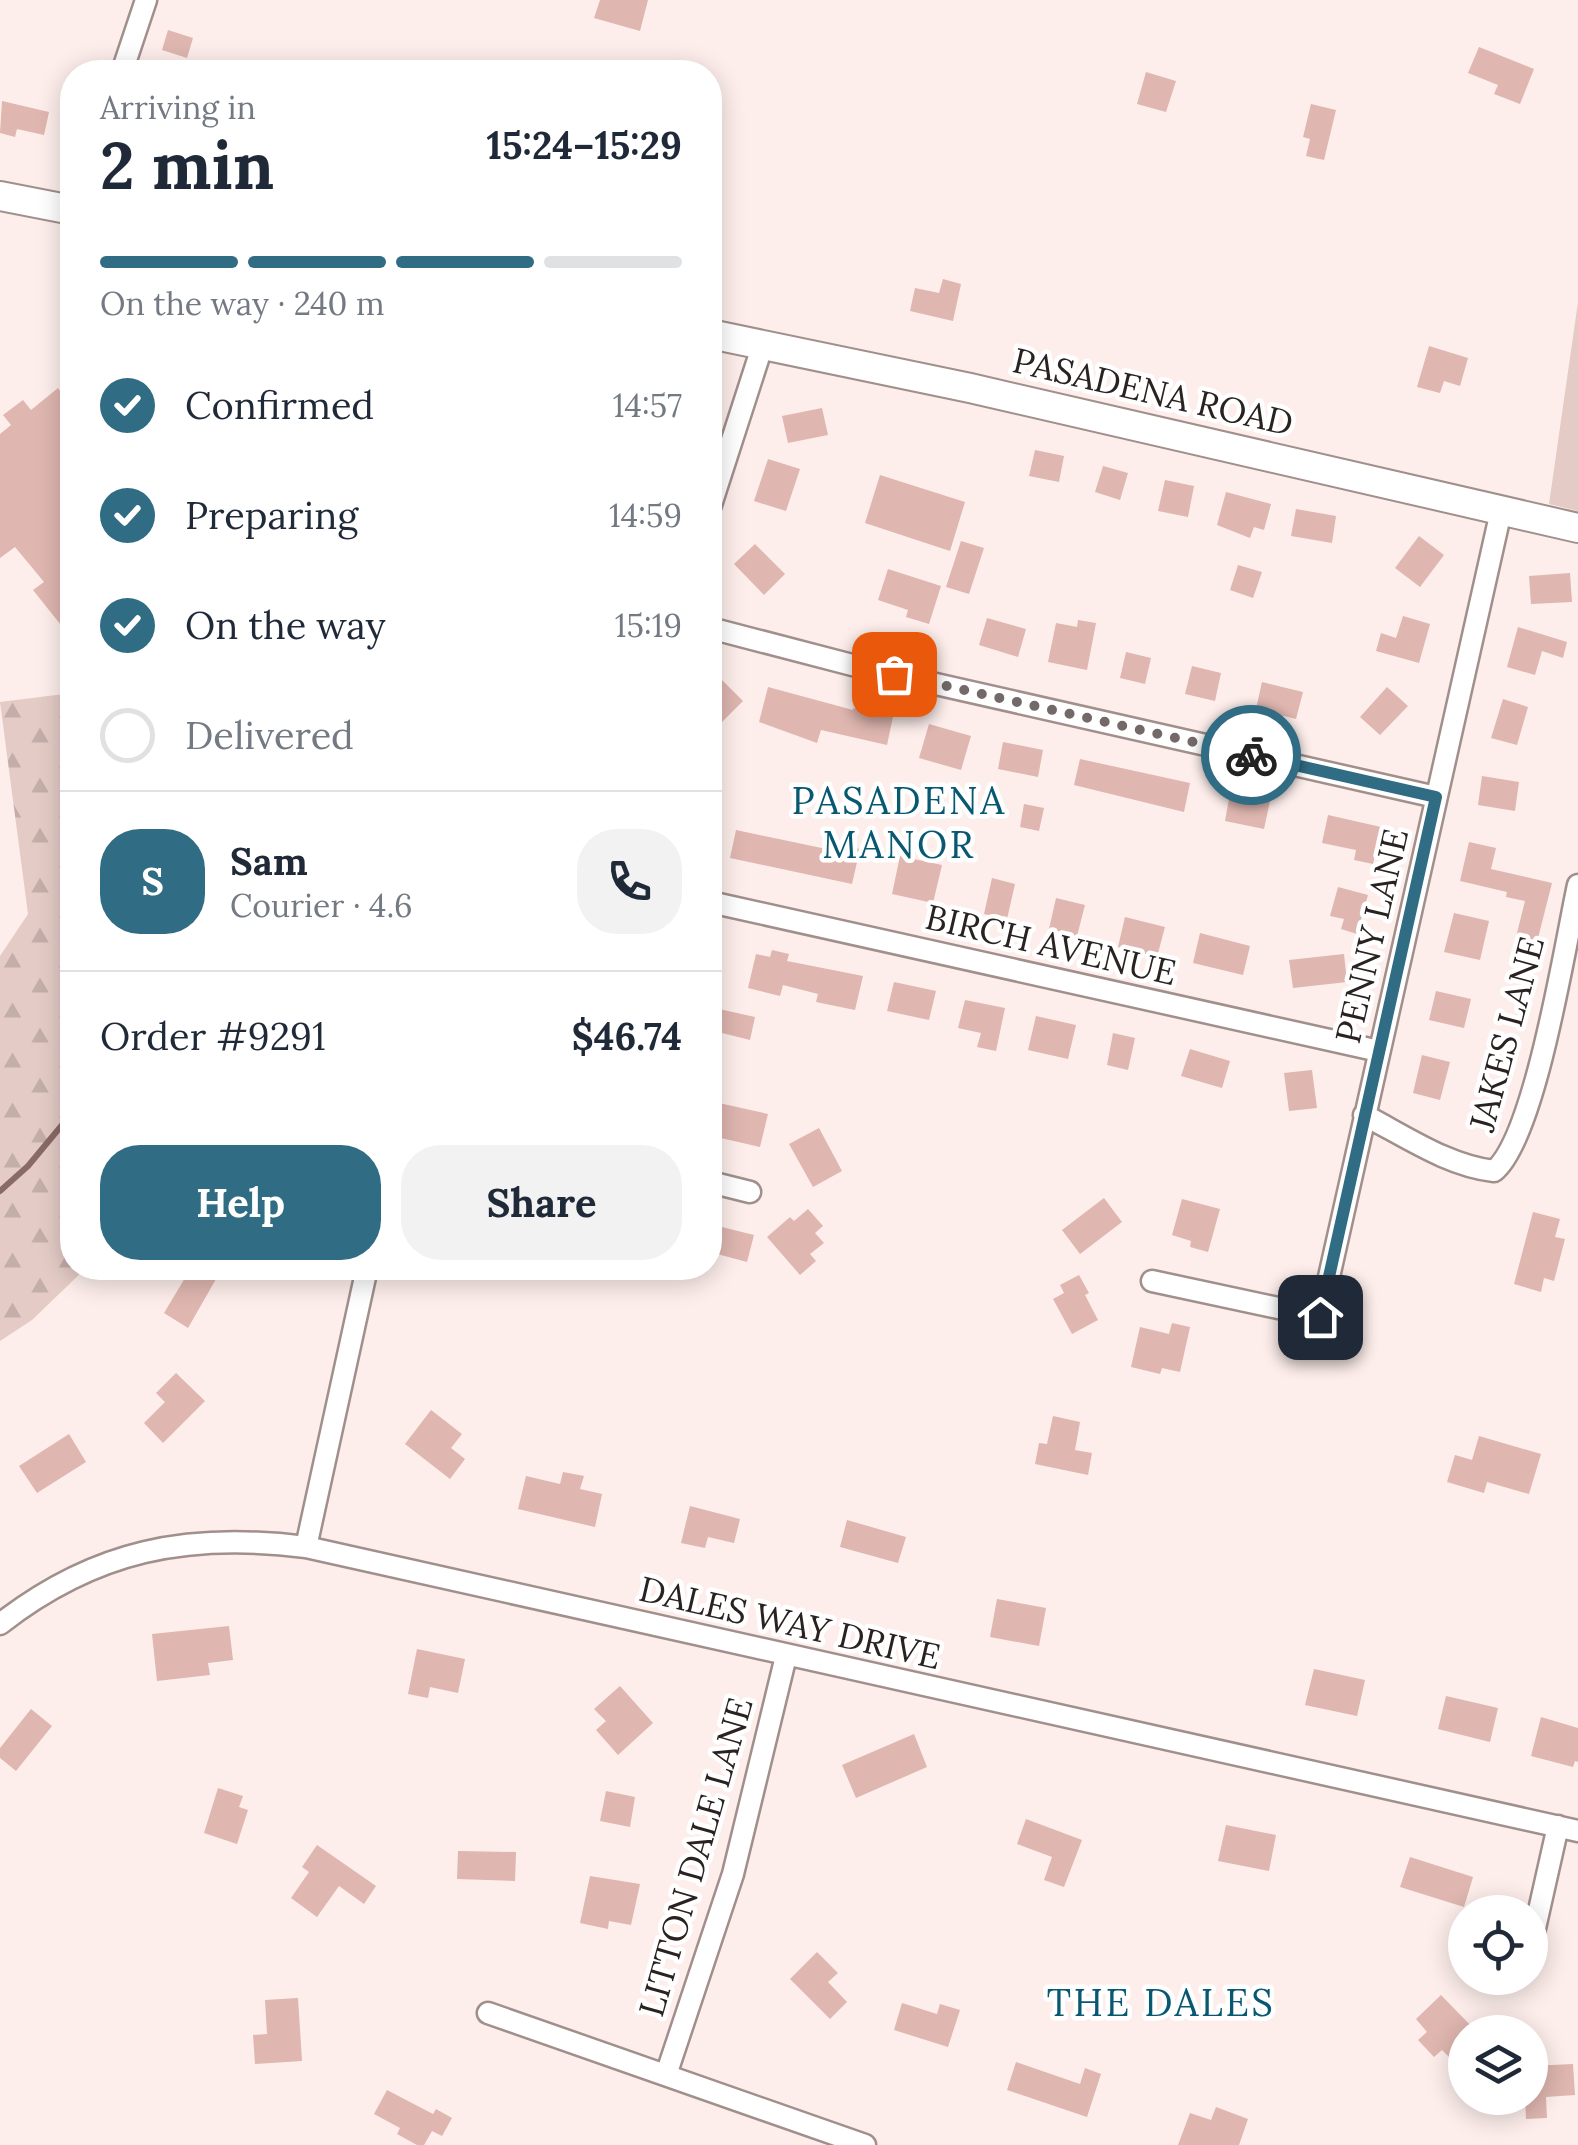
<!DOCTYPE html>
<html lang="en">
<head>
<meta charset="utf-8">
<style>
	body { margin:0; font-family:Lora,serif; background:#f2f2f3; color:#1f2937; height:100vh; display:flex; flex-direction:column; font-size:38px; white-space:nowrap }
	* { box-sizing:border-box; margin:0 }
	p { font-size:32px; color:#747a83 }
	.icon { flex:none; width:55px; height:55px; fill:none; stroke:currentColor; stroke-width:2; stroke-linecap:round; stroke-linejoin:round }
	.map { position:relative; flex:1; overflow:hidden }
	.sheet { position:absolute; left:60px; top:60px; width:662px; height:1220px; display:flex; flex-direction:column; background:#fff; border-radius:40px; box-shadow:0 5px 25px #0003 }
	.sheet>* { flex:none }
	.tools { position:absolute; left:1448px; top:1895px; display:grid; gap:20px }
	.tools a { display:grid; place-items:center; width:100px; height:100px; border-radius:50%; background:#fff; box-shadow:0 5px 25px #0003; font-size:50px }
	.pin { position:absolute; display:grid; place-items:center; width:85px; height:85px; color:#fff; margin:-42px; border-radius:20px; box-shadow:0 5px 15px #0006 }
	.courier { position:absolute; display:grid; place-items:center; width:100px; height:100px; margin:-50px; border:8px solid #306c83; border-radius:50%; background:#fff; color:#222; box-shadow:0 2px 12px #0007 }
	.head em { font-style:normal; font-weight:800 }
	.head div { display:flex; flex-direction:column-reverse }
	.head { display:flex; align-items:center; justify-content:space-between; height:170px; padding:0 40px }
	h1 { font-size:65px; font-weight:800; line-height:75px }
	.bar { display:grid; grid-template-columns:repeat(4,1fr); gap:15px 10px; align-content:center; height:120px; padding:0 40px }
	.bar i { height:12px; border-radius:8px; background:#e0e1e3 }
	.bar .current { background:#306c83 }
	.bar p { grid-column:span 4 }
	.line { display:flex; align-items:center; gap:25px; padding:0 40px; border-top:2px solid #e0e1e3 }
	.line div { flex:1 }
	.round { display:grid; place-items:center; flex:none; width:105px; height:105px; border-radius:40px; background:#f2f2f3 }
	ol { padding:0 40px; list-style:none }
	li { display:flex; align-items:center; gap:30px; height:110px }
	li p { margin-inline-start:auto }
	li .icon { padding:10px; border-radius:50%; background:#306c83; color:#fff; stroke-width:4 }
	li:last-child { color:#747a83 }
	li i { width:55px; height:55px; border:5px solid #e0e1e3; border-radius:50% }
	.cta { display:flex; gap:20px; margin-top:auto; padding:20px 40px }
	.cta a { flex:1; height:115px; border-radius:40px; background:#306c83; color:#fff; font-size:40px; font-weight:800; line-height:115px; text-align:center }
	.cta a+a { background:#f2f2f3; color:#1f2937 }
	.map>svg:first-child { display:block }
</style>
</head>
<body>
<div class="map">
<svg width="1578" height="2145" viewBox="0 0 1578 2145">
	<defs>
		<pattern id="forest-firs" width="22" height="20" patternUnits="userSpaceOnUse" patternTransform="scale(2.5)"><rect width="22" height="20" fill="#e4cbc6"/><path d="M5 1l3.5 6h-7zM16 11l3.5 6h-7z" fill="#c4aeaa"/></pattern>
	</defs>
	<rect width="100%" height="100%" fill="#fdeeeb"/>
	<path fill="#e4cbc6" d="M1578 302V511L1549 504Z"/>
	<path fill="url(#forest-firs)" d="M72 693V1268H86L32 1320 0 1341V956L28 914 0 702Z"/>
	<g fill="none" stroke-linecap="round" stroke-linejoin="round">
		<path stroke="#886a66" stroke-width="6" d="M0 1191 28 1166 72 1113"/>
	</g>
	<path fill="#dfb6b0" d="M600 0H648L640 31 594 18Z
		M168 30 193 38 187 58 162 50Z
		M1479 47 1534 69 1520 104 1494 94 1498 85 1468 73Z
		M1146 72 1176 81 1166 112 1137 104Z
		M2 101 49 112 44 135 17 129 15 137 0 133Z
		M1311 104 1336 110 1324 160 1306 156 1310 139 1303 137Z
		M943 279 961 284 953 321 910 311 915 288 939 293Z
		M1429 346 1468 358 1460 386 1444 381 1440 393 1417 387Z
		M58 388 72 406V639L33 590 44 582 15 547 0 558V434L11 425 3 415 23 400 31 410Z
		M822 408 828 435 788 443 782 416Z
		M1035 450 1064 456 1059 482 1029 476Z
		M768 459 800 469 786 511 754 501Z
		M1103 466 1128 473 1120 500 1095 492Z
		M880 475 965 502 950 551 865 523Z
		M1165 480 1194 486 1188 517 1158 511Z
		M1226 492 1271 504 1264 530 1254 527 1250 538 1217 525Z
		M1296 509 1336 516 1332 543 1291 536Z
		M1419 536 1444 555 1420 587 1395 568Z
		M961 541 984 548 969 594 946 587Z
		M755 544 785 574 764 595 734 564Z
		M1238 565 1262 572 1253 598 1230 590Z
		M888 569 941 586 929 624 906 617 908 610 878 600Z
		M1570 573 1572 602 1531 604 1529 576Z
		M1403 616 1430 624 1419 663 1376 651 1381 633 1396 638Z
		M987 618 1026 629 1018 657 979 645Z
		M1078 620 1096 623 1087 670 1048 662 1056 623 1077 627Z
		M1518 627 1567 642 1563 658 1542 651 1535 675 1507 667Z
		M1126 652 1151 658 1145 684 1120 678Z
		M1192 666 1221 673 1215 701 1185 694Z
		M718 676 743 701 710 734V684Z
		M1262 682 1303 692 1296 719 1256 709Z
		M768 687 853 710V708L893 717 887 745 821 730 817 743 759 722Z
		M1387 687 1408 706 1380 735 1360 717Z
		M1503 699 1528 707 1517 745 1491 738Z
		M929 724 971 736 961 770 919 758Z
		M1003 742 1043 750 1038 777 998 769Z
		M1080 759 1190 783 1184 812 1074 785Z
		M1482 776 1519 782 1515 811 1478 805Z
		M1230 793 1270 801 1264 829 1225 821Z
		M1024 804 1044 808 1039 831 1020 827Z
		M1328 815 1381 827 1373 864 1354 860 1356 850 1322 843Z
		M736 830 836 851 838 844 860 849 852 884 730 858Z
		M1469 842 1496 848 1491 869 1552 883 1535 950 1514 945 1525 901 1506 897 1507 892 1460 881Z
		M900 856 942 865 933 903 892 894Z
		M992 878 1015 884 1007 919 984 914Z
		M1338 887 1368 895 1357 934 1341 929 1344 919 1330 916Z
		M1056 898 1085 905 1077 936 1049 929Z
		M1454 913 1489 921 1480 960 1444 952Z
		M1125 917 1165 927 1157 957 1118 947Z
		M1200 933 1250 946 1243 975 1193 963Z
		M772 950 789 954 787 961 863 976 855 1010 816 1002 818 994 783 985 780 996 748 988 756 954 770 957Z
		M1344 954 1347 982 1293 988 1289 960Z
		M894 982 936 991 929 1020 887 1011Z
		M1436 991 1471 999 1464 1028 1429 1020Z
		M965 1000 1005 1008 996 1051 977 1047 981 1033 958 1028Z
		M710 1007 755 1017 750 1040 710 1030Z
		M1036 1016 1076 1025 1068 1059 1028 1050Z
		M1113 1033 1135 1038 1128 1070 1107 1065Z
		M1190 1049 1230 1061 1222 1088 1181 1076Z
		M1422 1055 1450 1062 1440 1100 1413 1093Z
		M1312 1070 1317 1108 1289 1111 1284 1073Z
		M719 1103 768 1114 760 1147 712 1136Z
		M819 1128 842 1171 813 1187 789 1144Z
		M1104 1198 1122 1222 1080 1254 1062 1230Z
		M1182 1199 1220 1209 1208 1252 1190 1247 1191 1241 1172 1235Z
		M808 1209 823 1226 815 1233 824 1243 810 1254 816 1261 800 1275 767 1237 790 1217 794 1221Z
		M1533 1212 1560 1219 1555 1237 1565 1239 1554 1281 1544 1278 1541 1292 1514 1284Z
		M710 1224 754 1235 747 1262 710 1252Z
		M191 1268 216 1279 188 1328 164 1313Z
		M1079 1275 1089 1293 1085 1295 1098 1320 1072 1334 1053 1299 1064 1293 1060 1285Z
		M1172 1323 1190 1327 1180 1372 1162 1368 1160 1374 1131 1367 1140 1327 1169 1334Z
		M176 1373 205 1401 163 1443 144 1423 165 1402 156 1393Z
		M431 1410 462 1434 451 1448 465 1459 450 1479 405 1444Z
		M1053 1416 1080 1422 1075 1450 1092 1453 1088 1475 1035 1464 1039 1443 1047 1444Z
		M69 1434 86 1462 37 1493 19 1466Z
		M1479 1436 1541 1454 1529 1494 1487 1482 1484 1493 1447 1482 1455 1455 1472 1460Z
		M563 1472 584 1476 580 1489 602 1494 595 1527 518 1509 526 1476 560 1484Z
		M690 1506 740 1519 734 1543 708 1537 705 1548 681 1543Z
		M847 1520 906 1537 898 1563 840 1547Z
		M997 1599 1046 1608 1039 1646 990 1637Z
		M229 1626 233 1660 208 1663 210 1675 157 1681 152 1634Z
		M417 1649 465 1659 458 1693 430 1687 428 1698 408 1694Z
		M1314 1669 1365 1680 1357 1716 1305 1705Z
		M620 1686 653 1723 618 1755 596 1730 606 1721 594 1709Z
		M1446 1696 1498 1708 1490 1742 1438 1729Z
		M31 1709 52 1726 16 1771 0 1758V1748Z
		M1541 1717 1578 1728V1762L1575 1761 1573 1767 1531 1756Z
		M914 1734 927 1767 856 1798 842 1765Z
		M218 1788 243 1796 239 1807 248 1810 237 1844 204 1833Z
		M606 1791 635 1797 630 1827 600 1821Z
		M1026 1819 1082 1840 1064 1887 1044 1880 1052 1857 1017 1844Z
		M1226 1825 1276 1835 1269 1871 1218 1861Z
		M317 1845 376 1886 364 1904 339 1886 317 1917 291 1898 309 1872 302 1867Z
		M458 1851 516 1852 515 1881 457 1879Z
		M1410 1857 1473 1877 1464 1907 1400 1887Z
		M590 1876 640 1884 631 1925 609 1921 608 1929 580 1923Z
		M817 1952 838 1973 828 1982 847 2002 830 2019 790 1979Z
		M1441 1995 1477 2032H1465V2043L1449 2057 1442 2050 1434 2057 1418 2040 1427 2032 1416 2019Z
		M298 1998 302 2061 255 2064 253 2035 267 2034 265 2000Z
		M902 2003 937 2014 940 2004 960 2010 948 2047 894 2030Z
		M1016 2062 1080 2084 1085 2068 1101 2074 1087 2117 1007 2090Z
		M1573 2064 1575 2095 1546 2097 1547 2118 1526 2119 1525 2098H1530V2066Z
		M387 2090 433 2114 436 2109 452 2118 442 2136 432 2131 424 2145H417L397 2134 400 2128 374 2114Z
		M1216 2107 1248 2119 1239 2145H1178L1190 2113 1211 2120Z"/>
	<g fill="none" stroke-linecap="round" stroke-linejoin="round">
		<defs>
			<path id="minor" d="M122 72 146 0
				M710 508 763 344
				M710 628 856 666 1436 797
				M710 902 1379 1051
				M1364 1115C1405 1136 1448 1166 1494 1171 1535 1138 1565 945 1578 885
				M710 1182 750 1192
				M1152 1281 1320 1317 1501 511
				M306 1547 367 1268
				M0 1624C95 1550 188 1532 306 1547L1578 1831
				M1531 1946 1558 1826
				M488 2013 865 2145
				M666 2075 733 1874 786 1656"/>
			<path id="secondary" d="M0 196 72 210
				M710 334 970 388 1578 528"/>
		</defs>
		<use href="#minor" stroke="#a18f8c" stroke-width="25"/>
		<use href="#secondary" stroke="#a18f8c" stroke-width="32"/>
		<use href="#minor" stroke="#fff" stroke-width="20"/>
		<use href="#secondary" stroke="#fff" stroke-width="28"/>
	</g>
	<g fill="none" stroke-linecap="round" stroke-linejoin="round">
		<path stroke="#736968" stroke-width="10" stroke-dasharray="0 18" d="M894 674 1251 755"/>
		<path stroke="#306c83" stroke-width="12" d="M1251 755 1436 797 1320 1317"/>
	</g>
	<g text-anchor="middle" stroke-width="9" stroke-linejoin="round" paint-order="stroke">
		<g font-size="35" fill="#292221" stroke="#fff">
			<text transform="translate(1153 392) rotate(13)" y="12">PASADENA ROAD</text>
			<text transform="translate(1372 936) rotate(-77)" y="12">PENNY LANE</text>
			<text transform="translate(1051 945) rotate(13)" y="12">BIRCH AVENUE</text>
			<text transform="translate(1507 1034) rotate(-75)" y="12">JAKES LANE</text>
			<text transform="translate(790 1623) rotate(13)" y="12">DALES WAY DRIVE</text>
			<text transform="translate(696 1857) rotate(-74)" y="12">LITTON DALE LANE</text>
		</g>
		<g font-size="38" letter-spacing="2.5" fill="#085871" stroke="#fff">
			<text x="899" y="814">PASADENA<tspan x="899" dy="44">MANOR</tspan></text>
			<text x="1161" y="2016">THE DALES</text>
		</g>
	</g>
</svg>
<div class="tools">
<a><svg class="icon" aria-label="locate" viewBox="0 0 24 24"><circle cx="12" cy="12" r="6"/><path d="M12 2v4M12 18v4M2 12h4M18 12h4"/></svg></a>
<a><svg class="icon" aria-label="layers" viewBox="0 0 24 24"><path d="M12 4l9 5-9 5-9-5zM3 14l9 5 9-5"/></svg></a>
</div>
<div class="pin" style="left:894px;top:674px;background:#ea580c"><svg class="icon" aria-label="bag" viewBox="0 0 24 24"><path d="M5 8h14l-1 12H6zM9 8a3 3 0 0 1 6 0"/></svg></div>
<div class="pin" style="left:1320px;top:1317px;background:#1f2937"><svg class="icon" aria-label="home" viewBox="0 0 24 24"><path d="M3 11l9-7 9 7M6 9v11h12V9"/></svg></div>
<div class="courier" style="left:1251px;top:755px"><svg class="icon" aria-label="bike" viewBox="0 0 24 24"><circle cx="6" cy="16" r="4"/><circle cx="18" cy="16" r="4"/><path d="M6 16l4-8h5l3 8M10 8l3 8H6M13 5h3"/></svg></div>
<section class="sheet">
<div class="head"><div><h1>2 min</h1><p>Arriving in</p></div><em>15:24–15:29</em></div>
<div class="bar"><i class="current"></i><i class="current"></i><i class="current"></i><i></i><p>On the way · 240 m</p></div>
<ol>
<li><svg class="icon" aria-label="check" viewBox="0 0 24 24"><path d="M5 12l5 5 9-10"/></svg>Confirmed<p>14:57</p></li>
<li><svg class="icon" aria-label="check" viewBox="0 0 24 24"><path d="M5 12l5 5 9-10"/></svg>Preparing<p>14:59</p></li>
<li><svg class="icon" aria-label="check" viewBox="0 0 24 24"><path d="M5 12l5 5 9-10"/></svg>On the way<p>15:19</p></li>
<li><i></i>Delivered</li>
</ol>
<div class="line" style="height:180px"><b class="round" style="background:#306c83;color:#fff">S</b><div><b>Sam</b><p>Courier · 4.6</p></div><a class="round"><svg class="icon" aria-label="phone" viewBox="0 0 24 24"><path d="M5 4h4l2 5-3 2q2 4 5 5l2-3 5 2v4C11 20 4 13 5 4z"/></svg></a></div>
<div class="line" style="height:130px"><div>Order #9291</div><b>$46.74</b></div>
<div class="cta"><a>Help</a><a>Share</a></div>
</section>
</div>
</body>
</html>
